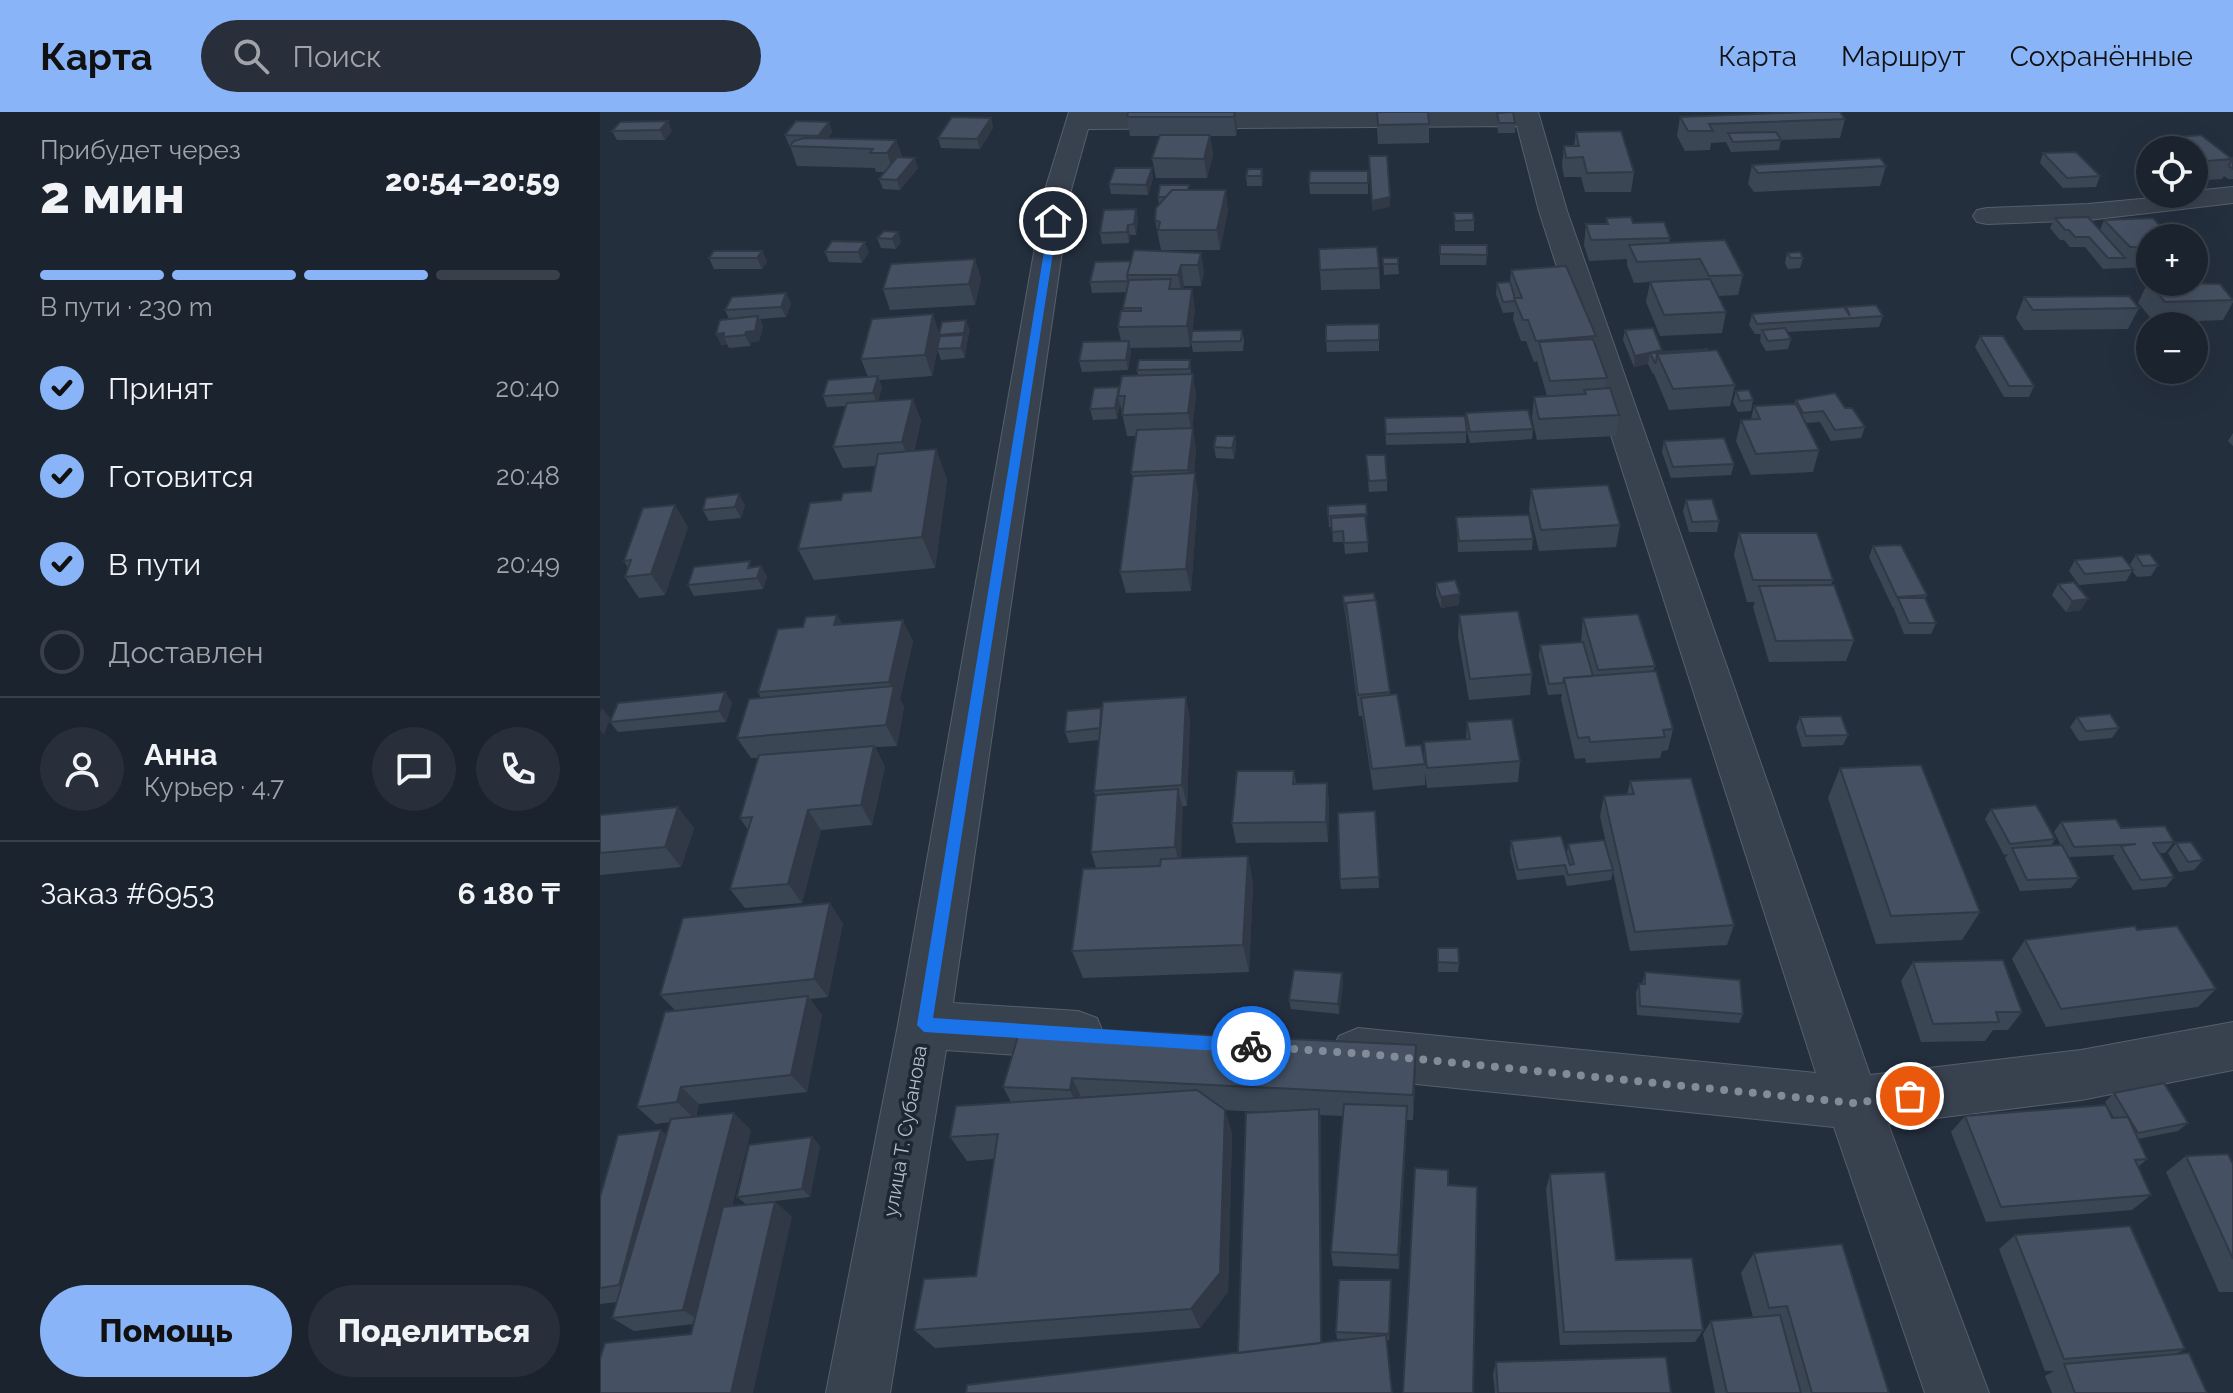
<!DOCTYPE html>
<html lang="ru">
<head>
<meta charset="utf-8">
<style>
	body { margin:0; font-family:Raleway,sans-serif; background:#282f3a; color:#f1f3f6; height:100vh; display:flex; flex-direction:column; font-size:30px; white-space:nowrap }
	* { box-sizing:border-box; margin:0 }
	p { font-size:26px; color:#a0a4aa }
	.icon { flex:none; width:44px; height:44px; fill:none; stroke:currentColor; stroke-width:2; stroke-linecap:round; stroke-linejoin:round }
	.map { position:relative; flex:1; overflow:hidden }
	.side { display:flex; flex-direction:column; background:#1b232e; width:600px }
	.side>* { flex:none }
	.fabs { position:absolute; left:1536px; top:24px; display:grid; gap:16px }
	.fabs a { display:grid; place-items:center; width:72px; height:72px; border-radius:50%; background:#1b232e; box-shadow:0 8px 32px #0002,0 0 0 2px #39404a; font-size:40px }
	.pin { position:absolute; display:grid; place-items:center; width:68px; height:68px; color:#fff; margin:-34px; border:4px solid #fff; border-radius:50%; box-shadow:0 2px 8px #0007 }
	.courier { position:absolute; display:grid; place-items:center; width:80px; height:80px; margin:-40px; border:6px solid #1a73e8; border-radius:50%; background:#fff; color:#222; box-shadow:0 2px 10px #0007 }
	.head em { font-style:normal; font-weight:800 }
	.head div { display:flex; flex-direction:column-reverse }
	.head { display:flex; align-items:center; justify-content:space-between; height:136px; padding:0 40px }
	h1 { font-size:52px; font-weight:800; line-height:60px }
	.bar { display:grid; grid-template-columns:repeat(4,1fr); gap:12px 8px; align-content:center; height:96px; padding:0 40px }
	.bar i { height:10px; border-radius:6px; background:#39404a }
	.bar .selected { background:#8ab4f8 }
	.bar p { grid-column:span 4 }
	.line { display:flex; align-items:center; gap:20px; padding:0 40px; border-top:2px solid #39404a }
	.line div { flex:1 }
	.round { display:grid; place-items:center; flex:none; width:84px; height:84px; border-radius:42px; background:#282f3a }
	ol { padding:0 40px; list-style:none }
	li { display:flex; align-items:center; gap:24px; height:88px }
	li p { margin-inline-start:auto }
	li .icon { padding:8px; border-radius:50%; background:#8ab4f8; color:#111; stroke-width:4 }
	li:last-child { color:#a0a4aa }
	li i { width:44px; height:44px; border:4px solid #39404a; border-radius:50% }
	.action { display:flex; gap:16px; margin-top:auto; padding:16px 40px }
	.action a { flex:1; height:92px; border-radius:48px; background:#8ab4f8; color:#111; font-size:32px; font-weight:800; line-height:92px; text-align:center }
	.action a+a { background:#282f3a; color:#f1f3f6 }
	header { display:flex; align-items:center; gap:48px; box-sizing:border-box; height:112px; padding:0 40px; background:#8ab4f8; color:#111 }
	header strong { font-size:38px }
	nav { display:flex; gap:44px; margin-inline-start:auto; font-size:28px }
	.search { width:560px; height:72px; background:#282f3a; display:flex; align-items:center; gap:20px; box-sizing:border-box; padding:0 28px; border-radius:44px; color:#a0a4aa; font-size:30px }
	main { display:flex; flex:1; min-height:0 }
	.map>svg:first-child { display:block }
</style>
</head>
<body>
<header>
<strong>Карта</strong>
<div class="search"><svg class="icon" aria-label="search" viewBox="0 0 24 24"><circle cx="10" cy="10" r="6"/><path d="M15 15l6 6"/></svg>Поиск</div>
<nav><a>Карта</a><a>Маршрут</a><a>Сохранённые</a></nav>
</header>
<main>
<section class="side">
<div class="head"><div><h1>2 мин</h1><p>Прибудет через</p></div><em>20:54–20:59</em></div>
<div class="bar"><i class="selected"></i><i class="selected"></i><i class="selected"></i><i></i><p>В пути · 230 m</p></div>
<ol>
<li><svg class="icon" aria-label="check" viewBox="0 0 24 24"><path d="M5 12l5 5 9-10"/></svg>Принят<p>20:40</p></li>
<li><svg class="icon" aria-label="check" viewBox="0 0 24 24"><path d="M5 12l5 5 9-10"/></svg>Готовится<p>20:48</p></li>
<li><svg class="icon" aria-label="check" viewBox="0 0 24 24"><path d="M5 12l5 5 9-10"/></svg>В пути<p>20:49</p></li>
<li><i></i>Доставлен</li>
</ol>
<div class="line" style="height:144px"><a class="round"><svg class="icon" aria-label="person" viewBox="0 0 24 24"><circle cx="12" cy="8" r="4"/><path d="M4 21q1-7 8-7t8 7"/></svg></a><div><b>Анна</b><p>Курьер · 4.7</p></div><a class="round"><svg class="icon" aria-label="chat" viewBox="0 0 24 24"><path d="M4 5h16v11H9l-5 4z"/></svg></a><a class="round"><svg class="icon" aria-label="phone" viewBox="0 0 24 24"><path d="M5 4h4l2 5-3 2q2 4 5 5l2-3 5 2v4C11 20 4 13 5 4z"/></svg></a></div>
<div class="line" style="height:104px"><div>Заказ #6953</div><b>6 180 ₸</b></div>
<div class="action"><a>Помощь</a><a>Поделиться</a></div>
</section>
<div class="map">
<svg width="1633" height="1281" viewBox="0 0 1633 1281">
	<rect width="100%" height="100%" fill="#242f3e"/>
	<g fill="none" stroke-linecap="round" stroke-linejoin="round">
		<defs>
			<path id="minor" d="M469 0H938L967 99 1270 963 1481 938 1633 910V958L1481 988 1288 1012 1389 1281H1325L1234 1015 758 966 739 958 731 941 739 924 758 916 1216 961 939 99 917 14 488 17 471 78 353 891 478 899 497 906 504 923 497 940 478 947 346 938 290 1281H226L298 913 445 78Z
				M1633 75V91L1488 108 1387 112 1377 110 1373 104 1377 98 1387 96 1488 92 1594 82V79Z"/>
		</defs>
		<use href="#minor" stroke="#565f6c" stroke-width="2"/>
		<use href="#minor" fill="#38414e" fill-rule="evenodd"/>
	</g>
	<path fill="#3b4654" d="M528 0H665H635L637 17 636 24H610L613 43 607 66H556L552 46 560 24H530L527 5Z
		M776 0 829 12V31L778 32Z
		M897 1 915 11V21H898L897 10Z
		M1080 5 1245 7 1240 26 1181 28 1179 38 1131 40 1126 30 1111 31 1110 38 1085 39 1077 24Z
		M391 6 393 16 380 37 341 36 338 26Z
		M20 10 72 19 65 28H17L12 19Z
		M229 10 232 20 227 27 296 28 302 45 318 56 300 78 283 77 279 67 285 60H276L275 56 197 54 190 34 191 33H189L185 23Z
		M976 20 1034 60 1031 80H985L981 65H964L962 53 964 34H974Z
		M1563 26 1630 46H1633V67H1628L1624 64 1622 67 1594 69V38H1557Z
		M1443 41 1500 64 1496 75 1463 76 1440 51Z
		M1550 41V64L1536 52 1541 42Z
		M1152 53 1286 54 1280 74 1154 80 1148 72Z
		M662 57 663 67 662 74H647L646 64Z
		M768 59V82H710L709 71Z
		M553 66 548 83 511 82 509 72Z
		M589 78 628 98 620 138H561L555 108 559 93 558 85Z
		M854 101 874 108V119H855Z
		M1006 106 1033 111 1070 126 1069 131 1143 163 1138 183 1119 184 1126 200 1122 221 1060 224 1046 190 1050 170 1034 171 1027 153V147L989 149 984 133 986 112H1006Z
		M1455 106 1500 118 1504 108 1550 126V155L1503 157 1485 135H1470L1464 128H1460L1450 116Z
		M538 107 536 123H530L529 131 502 132 500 121Z
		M298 120 301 130 296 137 281 136 277 126Z
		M840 133 887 143 886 153H840Z
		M719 137 779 156 780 177 721 178Z
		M162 139 167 150 162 157H114L109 146Z
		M225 140H269L262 151 229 150Z
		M601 141 604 161 601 174H584L583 177 595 197 590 235 530 236 531 239 528 258 482 260 479 249 521 229 518 215 524 199 523 196 527 180 492 181 490 170 531 149Z
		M1187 141 1203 146 1200 156 1188 157 1185 151Z
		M783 146 798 152 799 162 784 163Z
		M375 147 381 167 375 193 290 198 283 177Z
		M911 158 996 224 995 233 1007 266 1005 277 1019 303 1016 324 937 328 932 306 934 285 947 284 937 249 934 250 926 229H921L913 207 914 200 903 201 896 182 897 171 910 172Z
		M1548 170 1633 186V190L1623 208 1555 211 1538 191Z
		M186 181 191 192 186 205 160 207 163 214 159 229 151 230 150 234 129 236 127 232 121 233 116 222 129 207 125 198Z
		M1424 185 1539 196 1528 217 1424 218 1416 206Z
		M1246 195 1283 204 1279 215 1187 220 1191 227 1188 237 1166 239 1160 229 1161 222H1155L1149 213 1152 202 1245 197Z
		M779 212V239L727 240 726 229Z
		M370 218 366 232 365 246 341 248 337 237 340 225 332 264 279 268 282 275 278 289 321 308 314 339 336 337 347 368 335 456 214 468 198 437 241 388 271 379 276 354 243 356 233 335 246 294 227 295 223 284 268 265 261 247 339 222Z
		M642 218 644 229 643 239 593 240 591 230Z
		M1025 218 1062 238 1061 240 1135 273 1130 294 1069 298 1054 262H1053L1048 252 1034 255 1023 228Z
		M1380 224 1434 274 1429 285H1404L1375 235Z
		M590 248 591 262 596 283 592 316 596 337 594 362 598 383 591 479 526 481 520 460 533 368 531 360 536 324H527L520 292 517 307 493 308 490 297 519 275 538 264 537 258Z
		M1136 279 1153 288 1151 299 1138 300 1133 290Z
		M1196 288 1245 296 1265 315 1261 326 1231 329 1220 310 1206 311 1219 338 1213 360 1151 363 1136 329 1141 308 1151 307 1154 294 1194 292Z
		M866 301 933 317 932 327 870 331 866 315V331L786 333 785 306 866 310Z
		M1633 321V334L1628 329Z
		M635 324 636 335 634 347 616 346 614 335Z
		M1064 329 1134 352 1131 363 1071 366 1062 340Z
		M766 343 787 368V379L769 380Z
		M931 377 1020 413 1016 435 939 439 929 398Z
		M1086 388 1119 409 1117 420H1089L1083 399Z
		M766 392 768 440 745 442 744 430H733L732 415H729L728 394Z
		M145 393 141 406 109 409 103 398Z
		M856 405 933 427 932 438 858 440Z
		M88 415 65 483 39 486 25 465 28 456 24 449Z
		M1139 421 1233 468 1231 473 1254 528 1246 549 1169 550 1153 495 1155 490H1147L1134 443Z
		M1273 434 1327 483 1325 487 1336 511 1331 522H1304L1294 497 1295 495 1293 496 1269 445Z
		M1536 443 1558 453 1551 464 1537 465 1532 459 1526 469 1479 473 1469 459 1475 448 1529 454Z
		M161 454 167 465 163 477 94 484 88 473Z
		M836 471 859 493 841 496 836 482Z
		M1458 472 1481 498 1466 500 1452 483Z
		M743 484 776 488 790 583 806 634 824 645V630L866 627 867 610 920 649 918 670 827 676 825 660V673L773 678 762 604H759Z
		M237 503 242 512 313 529 300 587 304 595 297 634 275 635 285 655 272 713 221 718 202 791 145 796 130 777 148 718 140 706 158 646H151L137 626 161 586 158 580 203 515Z
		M859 503 932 562 930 583 869 588 858 525Z
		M983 506 1055 554 1053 560 1073 617 1068 638 1062 639 1060 646 986 651 985 646 975 647 961 587 962 582 948 583 939 544 940 533 981 530Z
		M125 580 132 591 126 610 18 620 10 610Z
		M501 596 502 599 590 606 587 694H582L581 746 648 744 653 772 649 860 483 866 472 839 496 756 491 740 496 685 494 679 499 628 469 631 465 620Z
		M1200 605 1248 623 1243 633 1202 635 1196 615Z
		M1477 605 1519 616 1512 626 1479 629 1470 615Z
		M1240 656 1380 800 1362 828 1276 832 1228 686Z
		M694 659 696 672 727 671 729 692 728 730 636 731 632 711Z
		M1030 669 1134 813 1127 833 1030 839 1013 759 1011 768 967 774 964 763 917 768 910 740 911 729 967 741 968 732 1010 749 1000 704 1004 684 1027 683Z
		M1391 697 1455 727 1451 734 1461 733 1454 720 1461 710 1521 716 1574 730 1565 741H1559L1574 765 1566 775 1533 778 1513 745 1515 743 1468 745 1479 766 1471 776 1420 779 1405 746 1408 742 1404 743 1385 707Z
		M775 699 779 776 741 777 740 767Z
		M0 703 94 716 81 755 0 763Z
		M1576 731 1603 748 1594 758 1579 760 1568 741Z
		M243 811 228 885 210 887 222 903 207 980 99 992 96 1005 151 1018 132 1094 147 1093 137 1085 212 1025 220 1034 210 1085 149 1092 175 1090 192 1105 91 1222 93 1212 34 1219 12 1206 17 1190 0 1192V1085L61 1018 66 1023 70 1010 56 1012 37 995 76 899 60 883Z
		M1537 818 1616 877 1598 895 1446 915 1412 847 1425 828Z
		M838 836 859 851 858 860H838Z
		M1313 850 1422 900 1408 918H1393L1385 929 1321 930 1301 869Z
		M1045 860 1143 902 1139 911 1037 903 1036 881 1039 872H1042Z
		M742 861 743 871 739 902 691 897 689 888Z
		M421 914 816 959 813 1008H807L799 1157 733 1154 731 1140 743 1004 720 1003 722 1231 751 1227H737L736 1220 791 1168 789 1228 638 1241 658 1000 625 998 632 1022 628 1180 600 1216 335 1236 314 1218 376 1164 394 1047 367 1049 350 1025 411 990 403 975Z
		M1514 981 1588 1011 1578 1019 1538 1027 1547 1047 1538 1055 1551 1083 1532 1098 1386 1110 1351 1020 1365 1004 1514 1006 1505 990Z
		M1586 1044 1633 1052V1180H1619L1566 1060Z
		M950 1062 1016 1148 1103 1218 1095 1230 960 1233 946 1077Z
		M1415 1123 1585 1237 1576 1242 1607 1281H1452L1445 1264 1454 1259H1445L1399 1137Z
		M1154 1141 1289 1281H1115L1103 1222 1111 1209 1153 1205 1141 1161Z
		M896 1250 1071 1281H895L893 1262Z"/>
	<path fill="#303945" d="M635 0 637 17 636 24 634 5Z
		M391 6 393 16 380 37 377 27Z
		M68 9 72 19 65 28 60 18Z
		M229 10 232 20 221 33 218 24Z
		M610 23 613 43 607 66 604 47Z
		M296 28 302 48 293 60 287 41Z
		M315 46 318 56 300 78 297 68Z
		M552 56 553 66 548 83 546 73Z
		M662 57 663 67 662 74 661 64Z
		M626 78 628 98 620 138 617 118Z
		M790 85V95L772 99V89Z
		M536 97 538 107 536 123 534 112Z
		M528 113 530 123 529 131 527 120Z
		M298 120 301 130 296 137 292 127Z
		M265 130 269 140 262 151 258 140Z
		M162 139 167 150 162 157 157 146Z
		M601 141 604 161 601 174 598 153Z
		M375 147 381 167 375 193 369 172Z
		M581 153 584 174 582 184 578 163Z
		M592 177 595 197 590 235 587 214Z
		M186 181 191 192 186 205 181 195Z
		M333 202 340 223 332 264 325 243Z
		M158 204 163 214 159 229 151 230 150 234 145 223 146 220Z
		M366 208 370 218 367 232 364 221Z
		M124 221V225L127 232 121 233 116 222Z
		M364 223 367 233 365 246 361 236Z
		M529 229 531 239 528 258 526 248Z
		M1062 238 1060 247 1057 242 1050 241 1048 252 1034 255 1035 244Z
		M593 262 596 283 592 322 588 301Z
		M278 264 282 275 277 292 273 281Z
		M519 275 518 284 520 292 517 307 515 296Z
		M313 287 321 308 310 352 302 330Z
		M593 316 596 337 592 380 588 358Z
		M635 324 636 335 634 347 632 336Z
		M336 337 347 368 335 456 322 425Z
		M595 361 598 383 591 479 586 457Z
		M139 382 145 393 141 406 135 395Z
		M75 393 88 415 65 483 51 462Z
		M161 454 167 465 163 477 157 466Z
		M860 482 859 493 841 496V485Z
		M1488 487 1481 498 1466 500 1472 489Z
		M237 503 248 524 234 513Z
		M303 508 313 529 300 587 304 595 297 634 286 613 293 578 289 570Z
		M125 580 132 591 126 610 119 599Z
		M586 585 590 606 587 694 582 673Z
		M2 596 10 606 4 623 0 618V601Z
		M274 634 285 655 272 713 261 693Z
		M727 671 729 692 728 730 726 710Z
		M578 677 583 697 580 755 575 735Z
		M78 695 94 716 81 755 65 735Z
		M208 698 221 718 202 791 188 772Z
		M648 744 653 772 649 860 643 833Z
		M230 791 243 811 228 885 214 867Z
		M742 861 743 871 739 902 738 892Z
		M208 884 222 903 207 980 191 963Z
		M816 933V959L813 1008V983Z
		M472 966 484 991 482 1003 470 978Z
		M81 975 99 992 95 1007 77 990Z
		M807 994V1011L799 1157 798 1143Z
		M719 997 721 1006 722 1243 721 1237Z
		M625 998 632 1022 628 1180 600 1216 591 1197Z
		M134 1001 151 1018 103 1211 83 1198Z
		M61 1018 80 1034 41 1187 19 1173Z
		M212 1025 220 1034 210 1085 202 1077Z
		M175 1090 192 1105 153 1281H131Z"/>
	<path fill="#455162" stroke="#303945" stroke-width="2" d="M528 0H635L634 5H527Z
		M777 0H828L829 12 778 13Z
		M913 0 915 11H899L897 1Z
		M1208 0H1240L1245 7 1109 12 1113 19H1088L1080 5Z
		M352 5 391 6 377 27 338 26Z
		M68 9 60 18 12 19 20 10Z
		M196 9 229 10 218 24 185 23Z
		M1021 19 1034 60 987 61 983 45 966 46 964 34H979L976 20Z
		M1176 20 1181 28 1133 30 1128 21Z
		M560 23H610L604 47 552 46Z
		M1601 23 1632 47 1594 50V38H1578L1563 26Z
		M204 26 296 28 287 41H270L273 37 190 34 194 29Z
		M1476 40 1500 64 1467 66 1443 41Z
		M1550 41V50L1541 42Z
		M769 44H787L790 85 772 89Z
		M297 45 315 46 297 68 279 67Z
		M1280 46 1286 54 1158 61 1152 53Z
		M1630 46H1633V57L1629 54 1632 47Z
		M515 56H552L546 73 509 72Z
		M648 57H662L661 64H646Z
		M710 59H768V71H709Z
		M560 73H589L588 78H572L566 85H558Z
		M572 78H626L617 118H558L560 110 555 108 556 96Z
		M536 97 534 112 528 113 527 120 500 121 504 98Z
		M854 101H873L874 108 855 109Z
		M1031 105 1033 111 1064 110 1070 126 991 128 986 112H1008L1006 106Z
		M1488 105 1525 146H1508L1489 125H1475L1469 118H1465L1455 106Z
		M1553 106 1572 126H1550V135H1530L1504 108Z
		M284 119 298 120 292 127 277 126Z
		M1125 128 1143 163 1109 164 1100 147 1037 150 1029 133Z
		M232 129 265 130 258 140H225Z
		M840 133H887V143L840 142Z
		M777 135 779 156 720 158 719 137Z
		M534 138 601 141 598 153H581L578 163H527Z
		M114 139H162L157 146H109Z
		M1200 140 1203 146H1191L1187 141Z
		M783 146H798V152H783Z
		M375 147 369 172 283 177 291 152Z
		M531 149 527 163 528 169 490 170 495 150Z
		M966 154 996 224 936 229 928 208H923L914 186H922L911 158Z
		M571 167 569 177H592L587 214 518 215 521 199H541V196H523L529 168Z
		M1110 167 1126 200 1064 203 1050 170Z
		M910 170 915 186 914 189 903 190 897 171Z
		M1548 170 1620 172 1633 188 1565 190Z
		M186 181 181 195 125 198 132 185Z
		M1529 184 1539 196 1433 198 1424 185Z
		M1276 193 1283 204 1157 212 1152 202 1244 195 1250 204 1246 195Z
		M333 202 325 243 261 247 272 207Z
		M158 204 155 219 146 220 145 223 124 225V221L116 222 120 208Z
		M366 208 364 221 339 223 342 210Z
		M779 212V228L726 229V213Z
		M1053 216 1062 238 1035 244 1025 218Z
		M1185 216 1191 227 1168 229 1162 218Z
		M642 218 641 229 591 230 592 219Z
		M364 223 361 236 337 237 340 224Z
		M1380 224H1403L1434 274H1409Z
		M993 227 1007 266 950 269 939 230Z
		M529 229 526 248 479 249 483 230Z
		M1108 237 1057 242 1056 251H1055L1050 241Z
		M1117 238 1135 273 1073 277 1057 242Z
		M539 248H590L589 257 537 258Z
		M593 262 588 301 522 303 525 284H518L522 264Z
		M278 264 273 281 223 284 228 268Z
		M519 275 515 296 490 297 494 276Z
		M1010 276 1019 303 939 307 934 285 986 282 984 278Z
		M1149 278 1153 288 1140 289 1136 279Z
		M1235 281 1245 296H1252L1265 315 1235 318 1223 299 1203 301 1196 288Z
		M313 287 302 330 233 335 247 291Z
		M1196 292 1219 338 1156 342 1141 308 1160 307 1154 294Z
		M928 298 933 317 870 320 866 301Z
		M865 304 867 320 786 322 785 306Z
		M593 316 588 358 531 360 537 318Z
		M616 324H635L632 336 614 335Z
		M1124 326 1134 352 1073 355 1064 329Z
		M336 337 322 425 198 437 210 391 241 388 243 381 271 379 278 342Z
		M766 343H785L787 368 769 369Z
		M595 361 586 457 520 460 533 364Z
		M1008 373 1020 413 941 418 931 377Z
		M139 382 135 395 103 398 106 386Z
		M1112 387 1119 409 1092 410 1086 388Z
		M766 392 767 402 728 404V394Z
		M75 393 51 462 25 465 31 448 24 449 43 396Z
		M929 403 933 427 859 429 856 405Z
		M765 404 768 430 744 431 743 419 732 420 731 406Z
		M1139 421H1217L1233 468H1153Z
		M1301 433 1327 483 1297 485 1273 434Z
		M1550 442 1558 453 1543 454 1536 443Z
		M1522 444 1533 458 1485 462 1475 448Z
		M150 449 148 456 161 454 157 466 88 473 94 455Z
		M855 468 860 482 841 485 836 471Z
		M1474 470 1488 487 1472 489 1458 472Z
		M1234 473 1254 528 1176 529 1159 474Z
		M774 481 775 488 746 491V499H745L743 484Z
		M1298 486H1325L1336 511H1309Z
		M776 488 790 580 758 583 746 491Z
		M918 499 932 562 870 567 859 503Z
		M1038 502 1055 554 998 558 983 506Z
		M237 503 234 513 303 508 289 570 158 580 178 517 203 515 206 505Z
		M983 530 993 564 964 566 963 571 949 572 940 533Z
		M1056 559 1073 617 1063 618 1065 625 990 630 989 625 978 626 964 566Z
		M294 574 286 613 137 626 149 587Z
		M125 580 119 599 10 610 18 591Z
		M797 582 806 634 821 633 825 652 772 657 761 586Z
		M586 585 582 673 494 679 503 590Z
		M501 596 500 616 465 620 467 599Z
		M1510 602 1519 616 1486 619 1477 605Z
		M1241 604 1248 623 1206 624 1200 605Z
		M912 607 920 649 827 656 824 630 870 627 867 610Z
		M274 634 261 693 208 698 188 772 130 777 152 705 140 706 159 643Z
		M1321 653 1380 800 1291 804 1240 656Z
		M637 659H694L693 672 727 671 726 710 632 711Z
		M1091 666 1134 813 1035 820 1004 684 1034 682 1030 669Z
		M578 677 575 735 491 740 496 683Z
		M1436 693 1455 727 1410 732 1391 697Z
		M78 695 65 735 0 741V703Z
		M775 699 779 765 740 767 738 701Z
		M1516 707 1521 716 1565 714 1574 730 1553 731 1574 765 1541 768 1521 734 1536 732 1474 735 1461 710Z
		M961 724 970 753 974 752 968 732 1004 728 1013 758 968 763 965 753 918 758 911 729Z
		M1591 730 1603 748 1588 750 1576 731Z
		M1462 733 1479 766 1427 768 1412 736Z
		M648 744 643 833 472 839 483 757 560 754 561 747Z
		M230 791 214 867 60 883 83 806Z
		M1535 814 1537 818 1577 814 1616 877 1461 897 1425 828Z
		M838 836H858L859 851 838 850Z
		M1403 848 1422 900H1396L1399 910 1333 912 1313 850Z
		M694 858 742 861 738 892 689 888Z
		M1045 860 1140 868 1143 902 1040 894 1039 872H1045Z
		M208 884 191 963 81 975 77 990 37 995 65 900Z
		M421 914 816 933 813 983 472 966 470 978 403 975Z
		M1564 971 1588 1011 1538 1021 1514 981Z
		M597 978 625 998 620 1161 591 1197 314 1218 324 1167 376 1164 398 1022 350 1025 356 994Z
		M744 992 807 994 798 1143 731 1140Z
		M1506 993 1512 1006 1528 1005 1547 1047 1535 1048 1551 1083 1401 1095 1365 1004Z
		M719 997 721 1231 638 1241 646 1001Z
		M134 1001 83 1198 12 1206 71 1007Z
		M61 1018 19 1173 0 1176V1085L18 1023Z
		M212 1025 202 1077 137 1085 149 1033Z
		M1628 1042 1633 1052V1147L1586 1044Z
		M815 1056 848 1058V1073L877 1075 873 1281H803Z
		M1005 1060 1016 1148 1092 1146 1103 1218 964 1220 950 1062Z
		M175 1090 131 1281H0V1247L5 1231 91 1222 123 1095Z
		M1530 1114 1585 1237 1464 1247 1415 1123Z
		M1242 1132 1289 1281H1212L1187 1194 1169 1196 1154 1141Z
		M739 1168H791L789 1222 736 1220Z
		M1180 1203 1201 1281H1127L1111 1209Z
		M786 1223 792 1281H366L367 1273Z
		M1589 1241 1607 1281H1475L1464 1252Z
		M1066 1245 1071 1281H898L896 1250Z"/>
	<path fill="#1a73e8" d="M453 106 458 109 333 906 651 927 658 934 651 941 324 920 317 913 449 109Z"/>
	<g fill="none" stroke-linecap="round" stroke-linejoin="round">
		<path stroke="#828b98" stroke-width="8" stroke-dasharray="0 14.4" d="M651 934 768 942 1253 991 1310 984"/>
	</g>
	<g text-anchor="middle" stroke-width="7" stroke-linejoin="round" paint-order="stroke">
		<g font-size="20" fill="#b4bcc9" stroke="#1d2633">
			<text transform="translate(305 1019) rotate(-80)" y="7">улица Т. Субанова</text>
		</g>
	</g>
</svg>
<div class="fabs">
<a><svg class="icon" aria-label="locate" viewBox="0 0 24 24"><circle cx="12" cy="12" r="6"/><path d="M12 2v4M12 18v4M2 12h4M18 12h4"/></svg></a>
<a>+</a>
<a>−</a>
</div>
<div class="pin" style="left:1310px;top:984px;background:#ea580c"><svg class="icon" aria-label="bag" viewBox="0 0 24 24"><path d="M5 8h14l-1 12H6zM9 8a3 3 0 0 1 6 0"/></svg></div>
<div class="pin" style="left:453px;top:109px;background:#1f2937"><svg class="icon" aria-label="home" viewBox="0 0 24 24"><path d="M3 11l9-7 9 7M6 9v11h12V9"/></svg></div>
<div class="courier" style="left:651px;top:934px"><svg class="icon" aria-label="bike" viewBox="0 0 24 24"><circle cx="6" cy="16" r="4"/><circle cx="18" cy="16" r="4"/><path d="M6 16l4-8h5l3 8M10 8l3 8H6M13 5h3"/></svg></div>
</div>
</main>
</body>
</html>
